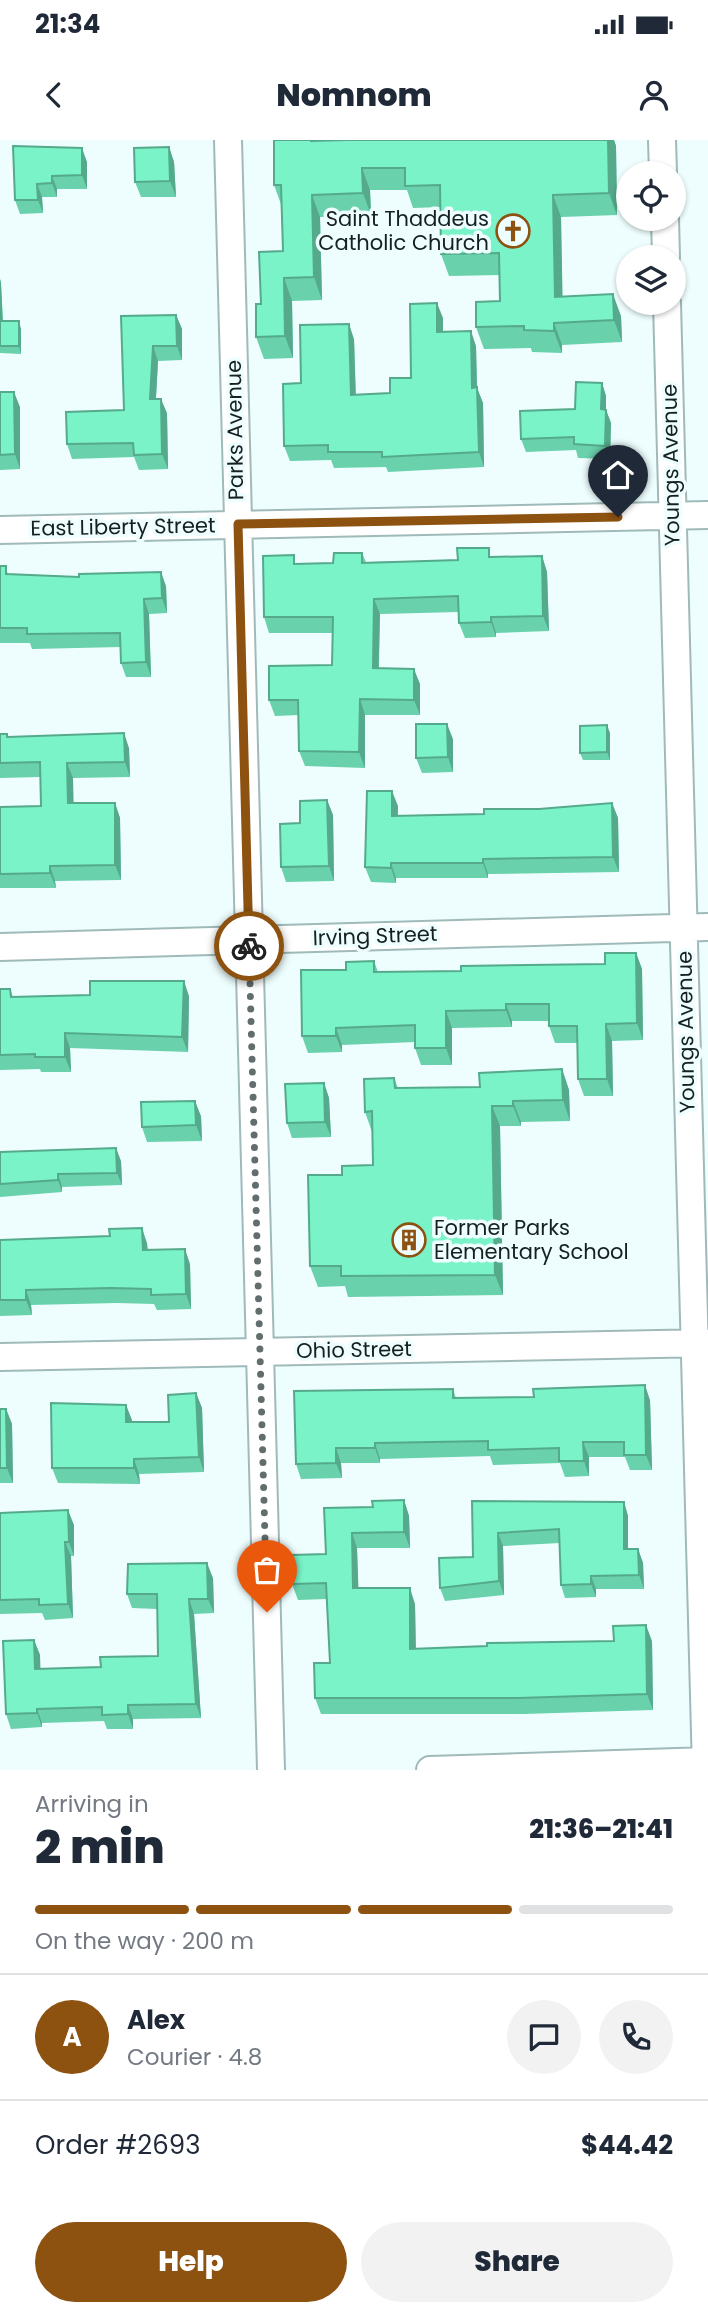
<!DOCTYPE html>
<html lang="en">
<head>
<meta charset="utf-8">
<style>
	body { margin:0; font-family:Poppins,sans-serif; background:#f2f2f3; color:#1f2937; height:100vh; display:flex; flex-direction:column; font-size:26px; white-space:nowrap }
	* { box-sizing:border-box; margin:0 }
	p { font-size:23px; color:#747a83 }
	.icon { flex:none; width:38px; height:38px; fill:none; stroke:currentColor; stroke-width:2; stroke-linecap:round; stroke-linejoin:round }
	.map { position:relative; height:1630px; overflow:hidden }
	.details { display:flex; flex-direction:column; background:#fff; flex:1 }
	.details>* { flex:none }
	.controls { position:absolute; left:616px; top:21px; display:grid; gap:14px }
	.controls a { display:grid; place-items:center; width:70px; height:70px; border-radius:50%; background:#fff; box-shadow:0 2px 5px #0004; font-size:35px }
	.pin { position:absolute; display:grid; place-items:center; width:60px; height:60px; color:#fff; margin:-72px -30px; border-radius:50% 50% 50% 0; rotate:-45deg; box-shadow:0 0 7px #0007 }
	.pin .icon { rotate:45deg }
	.courier { position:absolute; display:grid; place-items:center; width:70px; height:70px; margin:-35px; border:5px solid #8d5110; border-radius:50%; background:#fff; color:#222; box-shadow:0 2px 9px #0007 }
	.overview em { font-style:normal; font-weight:800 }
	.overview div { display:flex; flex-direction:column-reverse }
	.overview { display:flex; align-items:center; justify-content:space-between; height:119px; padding:0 35px }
	h1 { font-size:46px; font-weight:800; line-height:52px }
	.bar { display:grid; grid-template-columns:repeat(4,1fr); gap:10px 7px; align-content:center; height:84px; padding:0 35px }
	.bar i { height:9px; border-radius:5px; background:#e0e1e3 }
	.bar .current { background:#8d5110 }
	.bar p { grid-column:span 4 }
	.line { display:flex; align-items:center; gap:18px; padding:0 35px; border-top:2px solid #e0e1e3 }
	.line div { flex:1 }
	.round { display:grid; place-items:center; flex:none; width:74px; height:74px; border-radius:37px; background:#f2f2f3 }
	.primary-button { display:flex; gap:14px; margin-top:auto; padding:14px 35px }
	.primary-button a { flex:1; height:80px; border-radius:42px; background:#8d5110; color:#fff; font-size:28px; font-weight:800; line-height:80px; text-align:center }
	.primary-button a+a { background:#f2f2f3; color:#1f2937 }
	.status { display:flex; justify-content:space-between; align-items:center; height:49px; padding:0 35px; background:#fff; direction:ltr }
	.status svg { height:19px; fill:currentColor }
	header { display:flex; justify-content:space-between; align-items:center; height:91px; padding:0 35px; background:#fff; font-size:32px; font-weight:800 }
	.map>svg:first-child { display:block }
</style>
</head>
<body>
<div class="status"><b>21:34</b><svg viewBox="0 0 49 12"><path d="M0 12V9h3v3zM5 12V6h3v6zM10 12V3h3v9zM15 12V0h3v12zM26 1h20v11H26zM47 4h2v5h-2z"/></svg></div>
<header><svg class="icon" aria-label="back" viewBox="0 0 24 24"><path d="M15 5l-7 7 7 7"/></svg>Nomnom<svg class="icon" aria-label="person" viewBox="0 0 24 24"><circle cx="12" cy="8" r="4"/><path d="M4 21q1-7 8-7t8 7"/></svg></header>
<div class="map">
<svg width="708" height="1630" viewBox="0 0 708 1630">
	<rect width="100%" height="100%" fill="#eefefe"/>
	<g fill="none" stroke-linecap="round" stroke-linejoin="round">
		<defs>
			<path id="minor" d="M228 0 271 1630
				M662 0 663 33
				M665 79 666 117
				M667 163 706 1630
				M0 390 708 375
				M0 807 708 787
				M0 1217 708 1203
				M430 1630 708 1621"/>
		</defs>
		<use href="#minor" stroke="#a0bab9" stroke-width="30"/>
		<use href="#minor" stroke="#fff" stroke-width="26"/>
	</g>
	<path fill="#69d1ac" d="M347 0H614L616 6 617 75 561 77 562 156 621 176 622 202 562 205V213L532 212 531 208 484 209 476 187 500 161V135L449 136 441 114V67L413 68 407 50H370L371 75 320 77 322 160 292 161 293 218 264 219 256 197 261 164 283 111 282 67 274 45 313 1Z
		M13 6 87 22V49H57V57H42L43 73 20 74 15 60Z
		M169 7 174 22 176 57H141L135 42Z
		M0 139 1 143 3 181 21 189V214L0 213Z
		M176 175 182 189V220L158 221 156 259 167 273 168 329 139 330 134 317 72 319 67 304 124 270 121 176Z
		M443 178V192L476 206 477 248 483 263 484 327 388 332 386 327 334 328 331 320 290 321 284 306 301 243 354 199 356 254 390 253 411 238Z
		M602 243 606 256V270L611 283 610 319 578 318 576 310 526 312 521 299 575 269Z
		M0 252 20 267V329L0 330Z
		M362 413 366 422 458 420 492 417 542 416 547 432 549 491 496 493V497L465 498 459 483V472L380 474 379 528 420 544V575H365V628L305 626 299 611V575L275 576 269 560 332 525V493H269L264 477 297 424 333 423Z
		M0 426 9 434 166 446 167 473 149 474 151 537H126L121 523V507L32 509 30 503H0Z
		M610 593V620H583L580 613Z
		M0 594H7L8 597 129 608 130 637 73 638V663H115L120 678 121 740 55 741 56 748H0V667L41 666 40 637 0 638Z
		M453 599V632L422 633 416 618Z
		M327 660 333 675 334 741 286 742 281 727Z
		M612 663 618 678 619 732 488 734V738H396V743L371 742 365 727 398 666V676L484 674Z
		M636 813 642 829 643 900 612 901 613 956H584L578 939V903H555L549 886V881H512V887L452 888V925H421L415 908V902L342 905V912L308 913 302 896 374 821 378 832 461 831 605 824Z
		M0 849H10L13 857 189 856 188 912 70 908 71 932H41L40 929 0 930Z
		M562 929 569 950 570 981 521 982V986H500L503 1155 348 1157 345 1146 318 1147 310 1126 342 1035 373 1025 372 992 365 972 394 938 398 948 480 947Z
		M324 943 329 958 331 997 292 998 287 983Z
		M201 976 202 1001 147 1002 142 987Z
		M0 1012 121 1021 122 1045 62 1047V1052L0 1057Z
		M0 1100 147 1103 148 1110 190 1124 191 1169 157 1170 154 1164 117 1163 31 1165 32 1175 0 1176Z
		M453 1249 456 1258 650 1260 652 1330H630L625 1317H589V1336L565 1337 560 1323 493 1325 490 1316 380 1319V1323H341L342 1338 301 1339 296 1324Z
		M196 1253 202 1268 204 1332 139 1334 140 1344 58 1343 52 1328 126 1265 132 1282H169Z
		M0 1269H6L12 1284 13 1343H0Z
		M404 1360 409 1376 410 1408H357L358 1448 415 1464 416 1509 652 1501 653 1570 524 1574H321L315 1558 330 1523 327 1459 298 1460 292 1444 326 1414 373 1367Z
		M472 1361 624 1362 628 1376V1409H638L643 1423 644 1449H596V1457L565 1458 561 1445 560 1403 503 1406 504 1455 445 1461 440 1448 473 1417Z
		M0 1373 74 1385V1416H71L73 1478 45 1480 42 1473 0 1474Z
		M213 1438 214 1473 194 1474 201 1578 133 1579V1589H107L104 1581 42 1583V1587L11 1589 6 1574 34 1500 40 1515V1529L101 1527 158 1516 157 1469 132 1468 127 1454Z"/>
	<path fill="#55aa8c" d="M608 0H614L616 6 617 75 609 53Z
		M169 7 174 22 176 57 170 41Z
		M82 8 87 22V49L82 35Z
		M362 28 370 50 371 75 363 53Z
		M52 36 57 49V57L52 43Z
		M37 44 42 57 43 73 38 60Z
		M312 55 320 77 322 160 314 137Z
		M553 55 561 77 563 179 555 157Z
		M284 138 292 161 293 218 285 196Z
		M0 139 1 143 3 189 0 181Z
		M613 154 621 176 622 202 614 180Z
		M437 163 443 178V207L437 192Z
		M176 175 182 189V220L177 206Z
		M19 181 21 189V214L19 206Z
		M554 183 562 205V213L554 191Z
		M349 184 354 199 356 270 351 255Z
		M471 191 476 206 477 248 483 263 484 327 479 312 472 248Z
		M153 206 158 221 155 273 150 259Z
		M602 243 606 256V283L601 269Z
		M14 252 20 267V329L15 314Z
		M161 259 167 273 168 329 162 314Z
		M606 270 611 283 610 319 605 306Z
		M542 416 547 432 549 491 543 476Z
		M161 432 166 446 167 473 162 458Z
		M144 459 149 474 151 537 146 522Z
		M374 459 380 474 378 543 373 528Z
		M491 477 496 493V497L491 482Z
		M414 529 420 544V575L414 560Z
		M360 559 365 575V628L359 612Z
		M447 584 453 599V632L448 617Z
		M607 585 610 593V620L607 612Z
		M124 593 129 608 130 637 125 622Z
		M67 623 73 638 74 678 68 663Z
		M392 651 398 666 397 691 392 676Z
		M327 660 333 675 334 741 329 726Z
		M115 663 120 678 121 740 115 725Z
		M612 663 618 678 619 732 613 717Z
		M483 719 488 734V738L483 723Z
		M391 723 396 738V743L391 728Z
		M50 726 55 741 56 748 50 733Z
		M636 813 642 829 643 900 637 883Z
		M184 841 189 856 188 912 182 897Z
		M506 864 512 881V887L506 870Z
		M446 871 452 888V925L446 908Z
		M606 884 612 901 613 956 607 939Z
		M336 888 342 905V912L336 896Z
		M65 893 70 908 71 932 65 917Z
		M562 929 569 950 570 981 563 960Z
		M324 943 329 958 331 997 325 982Z
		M195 961 201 976 202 1001 196 985Z
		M513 961 521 982V986L513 966Z
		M492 966 500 986 503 1155 495 1135Z
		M116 1008 121 1021 122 1045 117 1033Z
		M58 1034 62 1047V1052L58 1040Z
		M142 1088 147 1103 148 1125 143 1110Z
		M185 1109 190 1124 191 1169 186 1154Z
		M26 1150 31 1165 32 1175 26 1160Z
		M645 1245 650 1260 652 1330 646 1315Z
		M196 1253 202 1268 204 1332 199 1317Z
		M126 1265 132 1280V1297L126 1282Z
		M6 1269 12 1284 13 1343 7 1328Z
		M583 1302 589 1317V1336L584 1321Z
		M375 1303 380 1319V1323L375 1308Z
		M336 1308 341 1323 342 1338 336 1323Z
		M134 1319 139 1334 140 1344 134 1328Z
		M404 1360 409 1376 410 1408 404 1392Z
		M624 1362 628 1376V1423L624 1409Z
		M68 1370 74 1385V1416L69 1402Z
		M352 1393 357 1408 359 1464 353 1448Z
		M498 1393 503 1406 504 1455 499 1441Z
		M65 1402 71 1416 73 1478 68 1464Z
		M638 1409 643 1423 644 1449 639 1435Z
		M207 1423 213 1438 214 1473 208 1459Z
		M591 1436 596 1449V1457L591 1444Z
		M410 1448 415 1464 416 1525 410 1509Z
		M189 1459 194 1474 201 1578 196 1564Z
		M646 1485 652 1501 653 1570 647 1554Z
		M34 1500 40 1515 41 1544 35 1529Z
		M128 1565 133 1579V1589L128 1574Z
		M37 1569 42 1583V1587L37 1573Z"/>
	<path fill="#7af3c8" stroke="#55aa8c" stroke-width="2" d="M274 0H311V1L347 0H608L609 53 553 55 555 157 613 154 614 180 554 183V191L524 190V186L476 187V162L500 161 499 113 441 114 440 45 405 46V28H362L363 53 312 55 314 137 284 138 285 196 256 197V164H261L259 112 283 111 281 45H274Z
		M13 6 82 8V35L52 36V43L37 44 38 60H15Z
		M169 7 170 41 135 42 134 8Z
		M437 163V192L471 191 472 248 477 247 479 312 382 317V312H328V305L284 306 283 244 301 243 300 185 349 184 351 255 390 253V238H411L410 164Z
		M0 171V181H19V206H0Z
		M176 175 177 206H153L150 259H161L162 314 134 315 133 303 67 304 66 272 124 270 121 176Z
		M576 242 602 243 601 269 606 270 605 306 574 304V297L521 299 520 271 575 269Z
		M0 252H14L15 314 0 315Z
		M457 408H489V417L542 416 543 476 491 477V482L459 483 458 456 374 459 373 528 414 529V560L360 559 359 612 299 611 298 560H269V526L332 525 333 477H264L263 416 294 415V424L333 423 334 413H362V423L458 420Z
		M0 426H6V434L79 437V434L161 432 162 458 144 459 146 522 121 523 120 493 27 494V488H0Z
		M416 584H447L448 617 416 618Z
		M607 585V612L580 613V586Z
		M124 593 125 622 67 623 68 663H115V725L50 726V733L0 734V667L41 666 40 622 0 623V594H7V597Z
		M367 651H392V676L484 674V669H539L612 663 613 717 483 719V723H391V728L365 727Z
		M327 660 329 726 281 727 280 684 300 683V661Z
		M605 813H636L637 883 606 884 607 939H578L577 886H549V864H506V870L446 871V908H415V885L336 888V896H302L301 830H346V822L374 821V832L461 831V826L605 824Z
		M90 841H184L182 897 65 893V917H35V914L0 915V849H10L11 857 90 855Z
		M562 929 563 960 513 961V966H492L495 1135 341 1136V1126H310L308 1035H342V1026L373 1025 372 971 365 972 364 939 394 938 395 948 480 947 479 933Z
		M324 943 325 982 287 983 285 944Z
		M195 961 196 985 142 987 141 962Z
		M116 1008 117 1033 58 1034V1040L0 1044V1012Z
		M142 1088 143 1110 185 1109 186 1154 151 1155V1149L111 1148 26 1150V1160H0V1100L110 1096 109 1089Z
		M645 1245 646 1315H624V1302H583L584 1321H559V1308L488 1310V1301L375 1303V1308H336V1323L296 1324 294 1251 453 1249V1258L534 1257 533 1249Z
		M196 1253 199 1317 134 1319V1328H52L51 1263 126 1265V1282H169L168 1255Z
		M0 1269H6L7 1328H0Z
		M404 1360V1392L352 1393 353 1448H410V1509L487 1506V1503L614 1501 613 1486 646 1485 647 1554 518 1558H315L314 1523H330L326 1443 292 1444 291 1415 326 1414 324 1368 373 1367 372 1361Z
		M472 1361 624 1362V1409H638L639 1435 591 1436V1444L561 1445 559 1389 498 1393 499 1441 440 1448 439 1418 473 1417Z
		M68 1370 69 1402H65L68 1464 39 1465V1459L0 1460V1373Z
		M207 1423 208 1459H189L196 1564 128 1565V1574L102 1575V1567L37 1569V1573L6 1574 3 1501 34 1500 35 1529 101 1527 100 1517 158 1516 157 1454H127L128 1424Z"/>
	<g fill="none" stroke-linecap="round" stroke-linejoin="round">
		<path stroke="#626e6e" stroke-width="7" stroke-dasharray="0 12.6" d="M249 806 267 1472"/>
		<path stroke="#8d5110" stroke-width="9" d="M249 806 238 384 618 377"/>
	</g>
	<defs>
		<symbol id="church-ring" viewBox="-11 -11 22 22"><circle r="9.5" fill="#eefefe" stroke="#8d5110" stroke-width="1.5"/><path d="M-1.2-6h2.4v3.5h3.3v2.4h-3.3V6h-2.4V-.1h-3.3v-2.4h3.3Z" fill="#8d5110"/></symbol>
		<symbol id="building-ring" viewBox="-11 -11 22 22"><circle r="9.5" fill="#eefefe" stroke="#8d5110" stroke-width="1.5"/><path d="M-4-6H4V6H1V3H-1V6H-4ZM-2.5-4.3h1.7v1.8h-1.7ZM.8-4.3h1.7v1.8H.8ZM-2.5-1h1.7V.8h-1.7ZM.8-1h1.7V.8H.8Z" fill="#8d5110"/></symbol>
	</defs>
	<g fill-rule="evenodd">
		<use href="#church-ring" x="494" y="72" width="38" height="38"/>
		<use href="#building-ring" x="390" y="1081" width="38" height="38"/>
	</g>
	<g text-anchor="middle" stroke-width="7" stroke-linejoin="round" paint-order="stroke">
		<g font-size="21" fill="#162020" stroke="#eefefe" text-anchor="end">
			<text x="489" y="86">Saint Thaddeus<tspan x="489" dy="24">Catholic Church</tspan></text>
			<text x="434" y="1095" text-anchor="start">Former Parks<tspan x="434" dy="24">Elementary School</tspan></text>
		</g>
		<g font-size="21" fill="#162020" stroke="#eefefe">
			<text transform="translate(235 290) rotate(-91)" y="7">Parks Avenue</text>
			<text transform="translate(671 325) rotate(-91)" y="7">Youngs Avenue</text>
			<text transform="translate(123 387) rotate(-1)" y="7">East Liberty Street</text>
			<text transform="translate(375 796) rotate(-2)" y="7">Irving Street</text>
			<text transform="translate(686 892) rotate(-91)" y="7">Youngs Avenue</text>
			<text transform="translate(354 1210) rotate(-1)" y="7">Ohio Street</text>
		</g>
	</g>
</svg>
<div class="controls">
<a><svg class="icon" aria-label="locate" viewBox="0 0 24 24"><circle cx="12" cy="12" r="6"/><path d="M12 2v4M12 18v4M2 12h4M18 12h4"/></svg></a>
<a><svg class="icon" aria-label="layers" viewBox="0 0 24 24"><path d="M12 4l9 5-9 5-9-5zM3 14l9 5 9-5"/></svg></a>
</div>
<div class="pin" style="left:267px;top:1472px;background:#ea580c"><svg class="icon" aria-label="bag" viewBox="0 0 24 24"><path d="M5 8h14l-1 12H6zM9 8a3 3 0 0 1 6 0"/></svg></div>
<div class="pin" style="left:618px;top:377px;background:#1f2937"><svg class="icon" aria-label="home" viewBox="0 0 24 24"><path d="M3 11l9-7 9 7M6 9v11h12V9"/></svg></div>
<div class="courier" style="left:249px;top:806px"><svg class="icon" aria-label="bike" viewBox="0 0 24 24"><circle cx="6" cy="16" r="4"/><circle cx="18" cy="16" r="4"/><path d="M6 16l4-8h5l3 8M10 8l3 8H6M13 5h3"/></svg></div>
</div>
<section class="details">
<div class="overview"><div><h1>2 min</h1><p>Arriving in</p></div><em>21:36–21:41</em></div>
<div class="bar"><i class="current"></i><i class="current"></i><i class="current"></i><i></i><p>On the way · 200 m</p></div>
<div class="line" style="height:126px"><b class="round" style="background:#8d5110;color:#fff">A</b><div><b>Alex</b><p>Courier · 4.8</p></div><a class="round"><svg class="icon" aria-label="chat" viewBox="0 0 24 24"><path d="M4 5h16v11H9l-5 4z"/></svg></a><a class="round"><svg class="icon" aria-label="phone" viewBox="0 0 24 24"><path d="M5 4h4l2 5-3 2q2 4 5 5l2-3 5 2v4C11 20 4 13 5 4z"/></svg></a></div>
<div class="line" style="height:91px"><div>Order #2693</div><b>$44.42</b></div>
<div class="primary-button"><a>Help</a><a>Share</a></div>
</section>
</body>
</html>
